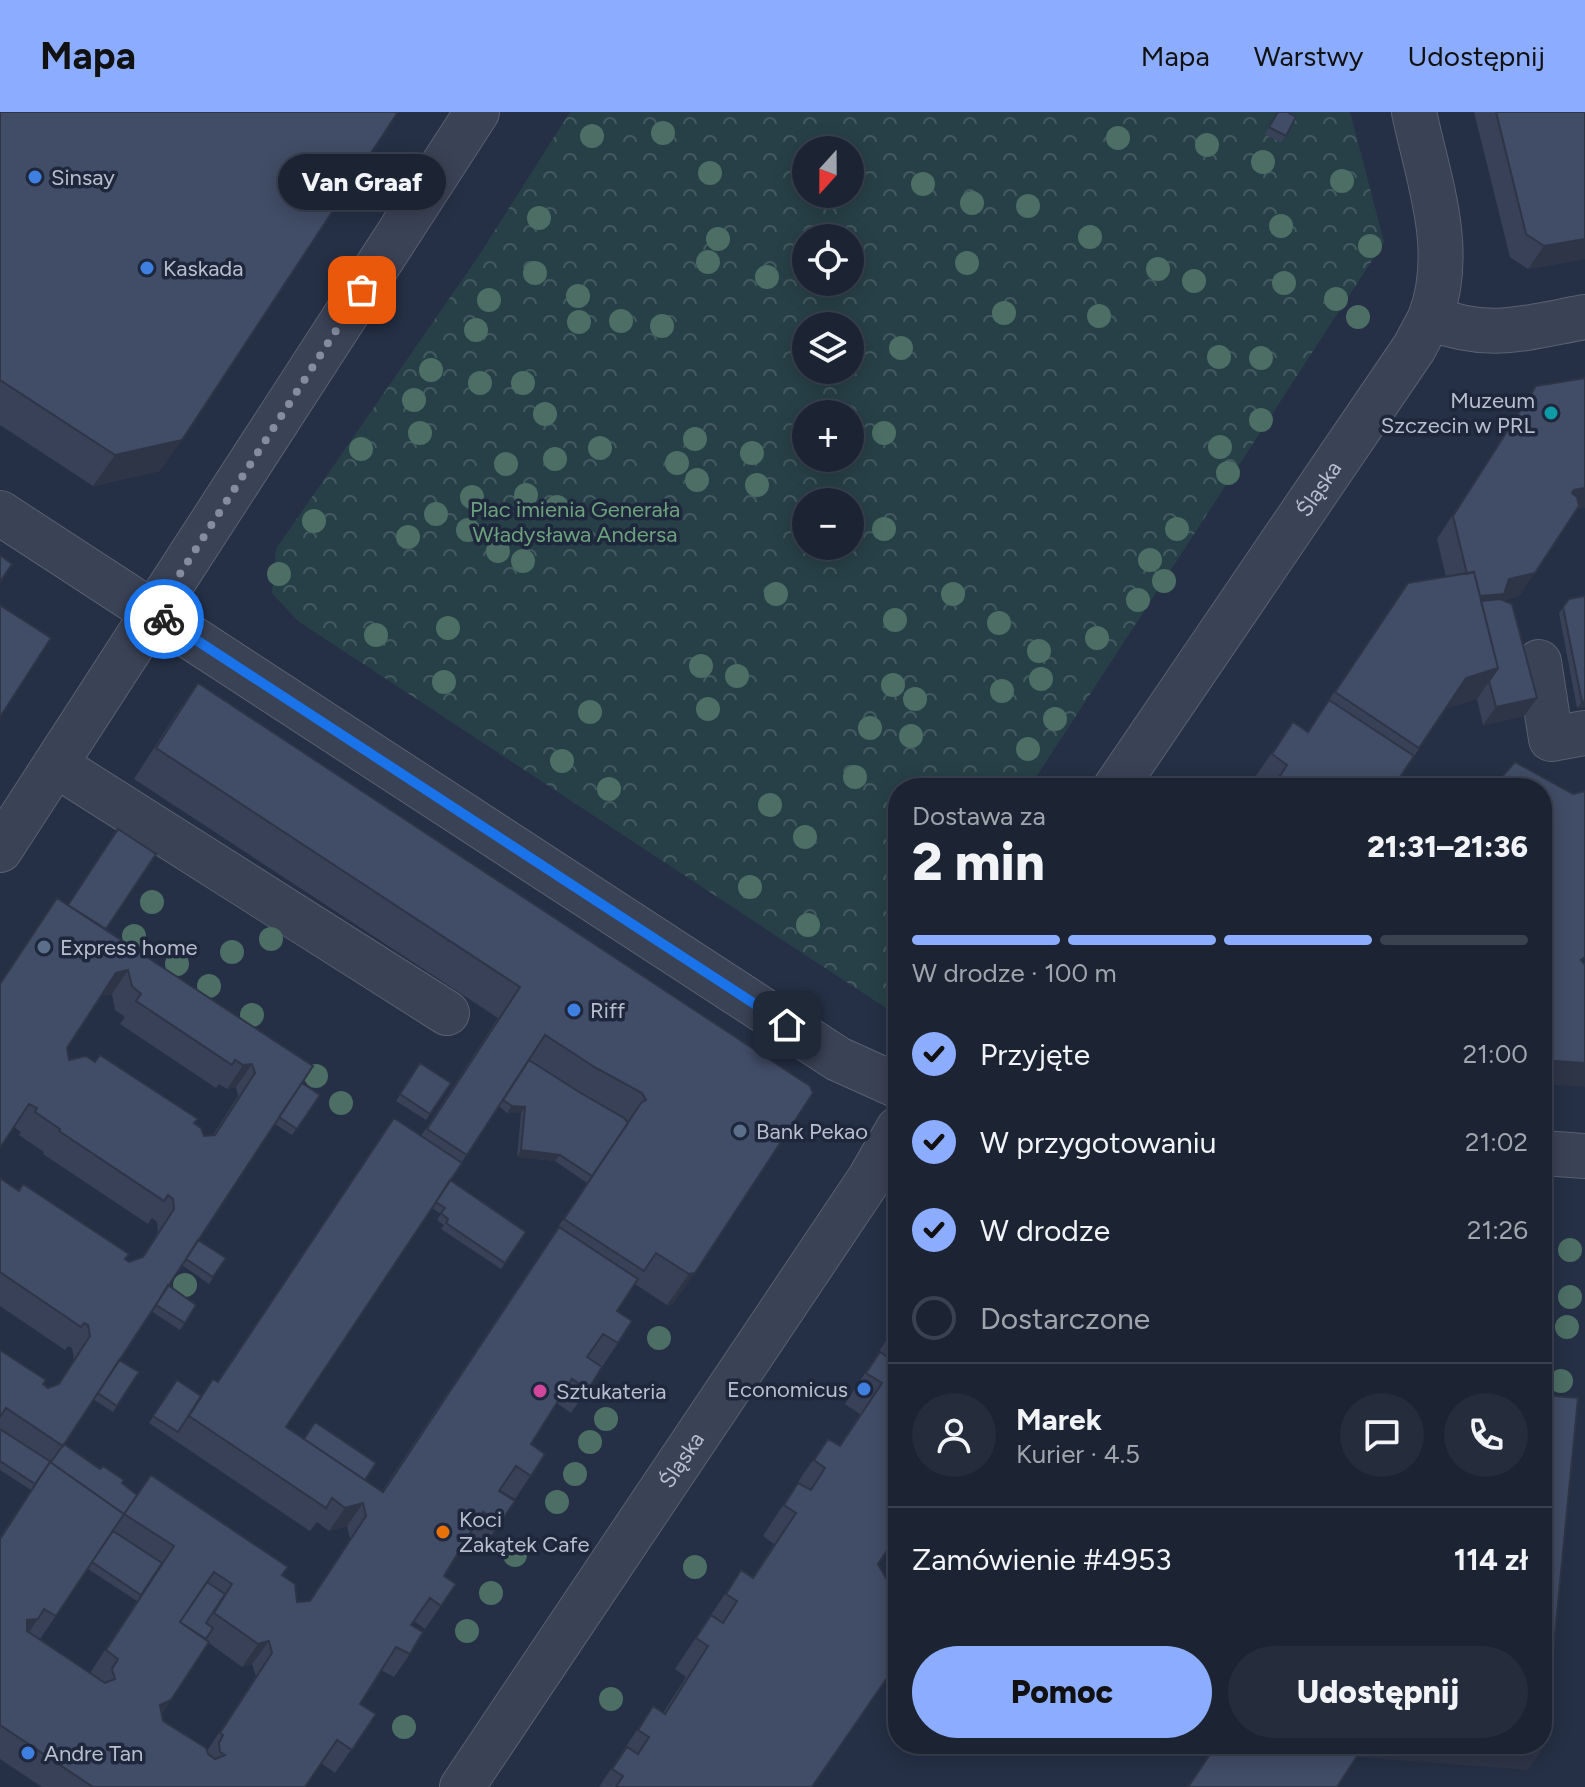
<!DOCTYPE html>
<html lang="pl">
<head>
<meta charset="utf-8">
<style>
	body { margin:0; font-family:Figtree,sans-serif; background:#252c3c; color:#f1f3f6; height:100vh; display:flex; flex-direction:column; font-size:30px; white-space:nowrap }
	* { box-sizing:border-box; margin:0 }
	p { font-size:26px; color:#a0a4ac }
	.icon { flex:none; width:44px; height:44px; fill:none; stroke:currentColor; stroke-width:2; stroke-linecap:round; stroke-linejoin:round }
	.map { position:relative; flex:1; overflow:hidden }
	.panel { position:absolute; left:888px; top:666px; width:664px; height:976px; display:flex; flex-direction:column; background:#1c2434; border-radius:32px; box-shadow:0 4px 20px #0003,0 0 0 2px #3a414f }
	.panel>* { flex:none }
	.needle { width:52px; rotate:201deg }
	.fabs { position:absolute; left:792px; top:24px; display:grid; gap:16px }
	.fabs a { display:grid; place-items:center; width:72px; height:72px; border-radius:50%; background:#1c2434; box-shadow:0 4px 20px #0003,0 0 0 2px #3a414f; font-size:40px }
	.pin { position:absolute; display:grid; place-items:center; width:68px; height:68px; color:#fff; margin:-34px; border-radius:16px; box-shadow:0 4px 12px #0006 }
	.courier { position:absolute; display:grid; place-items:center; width:80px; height:80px; margin:-40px; border:6px solid #1a73e8; border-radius:50%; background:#fff; color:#222; box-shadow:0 2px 10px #0007 }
	.bubble { position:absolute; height:56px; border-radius:28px; background:#1c2434; box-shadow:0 4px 20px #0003,0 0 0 2px #3a414f; font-size:26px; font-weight:800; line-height:56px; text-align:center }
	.summary em { font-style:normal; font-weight:800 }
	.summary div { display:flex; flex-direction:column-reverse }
	.summary { display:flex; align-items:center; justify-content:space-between; height:136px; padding:0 24px }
	h1 { font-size:52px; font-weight:800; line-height:60px }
	.bar { display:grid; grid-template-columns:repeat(4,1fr); gap:12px 8px; align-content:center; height:96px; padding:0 24px }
	.bar i { height:10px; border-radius:6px; background:#3a414f }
	.bar .active { background:#8cadff }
	.bar p { grid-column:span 4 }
	.line { display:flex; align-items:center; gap:20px; padding:0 24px; border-top:2px solid #3a414f }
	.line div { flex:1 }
	.round { display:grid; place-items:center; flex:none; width:84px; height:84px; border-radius:42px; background:#252c3c }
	ol { padding:0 24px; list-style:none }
	li { display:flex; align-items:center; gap:24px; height:88px }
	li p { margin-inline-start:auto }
	li .icon { padding:8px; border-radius:50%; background:#8cadff; color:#111; stroke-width:4 }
	li:last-child { color:#a0a4ac }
	li i { width:44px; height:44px; border:4px solid #3a414f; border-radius:50% }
	.cta { display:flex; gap:16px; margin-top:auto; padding:16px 24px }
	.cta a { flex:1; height:92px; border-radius:48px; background:#8cadff; color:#111; font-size:32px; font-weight:800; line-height:92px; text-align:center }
	.cta a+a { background:#252c3c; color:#f1f3f6 }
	header { display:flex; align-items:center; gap:48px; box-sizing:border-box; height:112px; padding:0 40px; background:#8cadff; color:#111 }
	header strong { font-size:38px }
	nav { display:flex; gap:44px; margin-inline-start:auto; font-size:28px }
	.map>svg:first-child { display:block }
</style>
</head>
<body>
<header>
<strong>Mapa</strong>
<nav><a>Mapa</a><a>Warstwy</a><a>Udostępnij</a></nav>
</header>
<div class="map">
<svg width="1585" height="1675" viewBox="0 0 1585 1675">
	<defs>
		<pattern id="park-crowns" width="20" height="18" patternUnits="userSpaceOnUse" patternTransform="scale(2)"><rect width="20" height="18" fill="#274047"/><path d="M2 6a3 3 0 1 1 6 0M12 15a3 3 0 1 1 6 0" fill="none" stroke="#445a60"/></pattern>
	</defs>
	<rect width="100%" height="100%" fill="#253046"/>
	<path fill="url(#park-crowns)" fill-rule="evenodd" d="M570 0H1350L1384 130 1029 676H898V877L886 896 298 509 272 481 276 437 478 145ZM806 38H850V82H806ZM806 126H850V170H806ZM806 214H850V258H806ZM806 302H850V346H806ZM806 390H850V434H806Z"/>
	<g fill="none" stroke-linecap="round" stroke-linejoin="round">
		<defs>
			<g id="minor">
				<path d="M1414 0C1428 67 1456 138 1430 206"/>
				<path d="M0 401 838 947 898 974"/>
				<path d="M1539 550 1551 627 1585 621"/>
				<path d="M56 653 447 901"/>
				<path id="s1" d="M1115 676 1414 236 1430 206C1490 229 1524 216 1585 205"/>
				<path d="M0 738 477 0"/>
				<path d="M1542 1041 1585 1044"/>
				<path id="s2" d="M462 1675 870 1066 898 1017"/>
			</g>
		</defs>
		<use href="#minor" stroke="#586072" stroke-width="46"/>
		<use href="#minor" stroke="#3a4255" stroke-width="44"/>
	</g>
	<g fill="#4c6e64">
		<circle cx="663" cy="21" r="12"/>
		<circle cx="592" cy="24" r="12"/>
		<circle cx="1118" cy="26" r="12"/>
		<circle cx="1207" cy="33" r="12"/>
		<circle cx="1263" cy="50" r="12"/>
		<circle cx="710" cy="61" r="12"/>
		<circle cx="1342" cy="69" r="12"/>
		<circle cx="923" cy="72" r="12"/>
		<circle cx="972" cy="91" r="12"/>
		<circle cx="1028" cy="94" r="12"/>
		<circle cx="539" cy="106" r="12"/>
		<circle cx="1281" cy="114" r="12"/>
		<circle cx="1090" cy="125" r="12"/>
		<circle cx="718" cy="127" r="12"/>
		<circle cx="1370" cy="134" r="12"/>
		<circle cx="708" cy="150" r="12"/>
		<circle cx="967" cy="151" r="12"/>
		<circle cx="1158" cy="157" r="12"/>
		<circle cx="535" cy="161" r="12"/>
		<circle cx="767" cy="165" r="12"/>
		<circle cx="1194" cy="169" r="12"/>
		<circle cx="1284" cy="171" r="12"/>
		<circle cx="578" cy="184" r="12"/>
		<circle cx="1336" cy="187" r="12"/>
		<circle cx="489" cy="188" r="12"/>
		<circle cx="1004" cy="201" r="12"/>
		<circle cx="1099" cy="204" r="12"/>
		<circle cx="1358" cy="205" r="12"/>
		<circle cx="621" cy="209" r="12"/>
		<circle cx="579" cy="210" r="12"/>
		<circle cx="662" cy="214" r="12"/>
		<circle cx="476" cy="218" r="12"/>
		<circle cx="901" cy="236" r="12"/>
		<circle cx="1219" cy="245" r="12"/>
		<circle cx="1261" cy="246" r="12"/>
		<circle cx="431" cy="258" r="12"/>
		<circle cx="480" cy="271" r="12"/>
		<circle cx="523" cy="271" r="12"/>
		<circle cx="414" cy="288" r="12"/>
		<circle cx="545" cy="302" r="12"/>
		<circle cx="1261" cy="308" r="12"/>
		<circle cx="420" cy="321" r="12"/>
		<circle cx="884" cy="321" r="12"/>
		<circle cx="695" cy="327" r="12"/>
		<circle cx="1220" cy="335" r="12"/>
		<circle cx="600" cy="336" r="12"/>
		<circle cx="361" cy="337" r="12"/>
		<circle cx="752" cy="341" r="12"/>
		<circle cx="555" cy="347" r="12"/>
		<circle cx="677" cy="351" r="12"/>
		<circle cx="506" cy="352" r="12"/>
		<circle cx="1228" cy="361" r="12"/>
		<circle cx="697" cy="368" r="12"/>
		<circle cx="757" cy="373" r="12"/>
		<circle cx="526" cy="383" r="12"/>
		<circle cx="472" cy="385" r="12"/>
		<circle cx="557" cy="395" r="12"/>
		<circle cx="436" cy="402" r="12"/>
		<circle cx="314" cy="409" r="12"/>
		<circle cx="884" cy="417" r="12"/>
		<circle cx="1177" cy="417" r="12"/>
		<circle cx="468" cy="418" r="12"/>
		<circle cx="408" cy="425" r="12"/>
		<circle cx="498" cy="439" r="12"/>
		<circle cx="1150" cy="448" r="12"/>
		<circle cx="523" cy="449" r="12"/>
		<circle cx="279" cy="462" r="12"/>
		<circle cx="1164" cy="469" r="12"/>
		<circle cx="776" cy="482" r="12"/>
		<circle cx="953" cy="482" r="12"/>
		<circle cx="1138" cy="488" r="12"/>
		<circle cx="895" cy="508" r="12"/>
		<circle cx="999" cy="511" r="12"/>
		<circle cx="448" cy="516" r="12"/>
		<circle cx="376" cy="523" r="12"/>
		<circle cx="1097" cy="526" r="12"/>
		<circle cx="1039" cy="539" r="12"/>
		<circle cx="701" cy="554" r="12"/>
		<circle cx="737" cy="564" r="12"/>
		<circle cx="1041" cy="567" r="12"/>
		<circle cx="444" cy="570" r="12"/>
		<circle cx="893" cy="573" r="12"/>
		<circle cx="1002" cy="579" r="12"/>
		<circle cx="915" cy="587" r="12"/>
		<circle cx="708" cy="597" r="12"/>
		<circle cx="590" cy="600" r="12"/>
		<circle cx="1055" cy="607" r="12"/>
		<circle cx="870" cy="616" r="12"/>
		<circle cx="911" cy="624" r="12"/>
		<circle cx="1028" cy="637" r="12"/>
		<circle cx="562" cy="649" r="12"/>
		<circle cx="855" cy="665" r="12"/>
		<circle cx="609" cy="677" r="12"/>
		<circle cx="770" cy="693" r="12"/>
		<circle cx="805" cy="725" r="12"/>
		<circle cx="750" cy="775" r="12"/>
		<circle cx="152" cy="790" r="12"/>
		<circle cx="808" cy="813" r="12"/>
		<circle cx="134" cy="824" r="12"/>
		<circle cx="271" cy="827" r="12"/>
		<circle cx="232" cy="840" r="12"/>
		<circle cx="177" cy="852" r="12"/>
		<circle cx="209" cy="874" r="12"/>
		<circle cx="252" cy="903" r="12"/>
		<circle cx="316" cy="964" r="12"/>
		<circle cx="341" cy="991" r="12"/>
		<circle cx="1570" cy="1138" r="12"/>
		<circle cx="185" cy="1173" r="12"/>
		<circle cx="1570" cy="1185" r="12"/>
		<circle cx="1567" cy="1215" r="12"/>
		<circle cx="659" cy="1226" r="12"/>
		<circle cx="1561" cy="1269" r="12"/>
		<circle cx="606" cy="1307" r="12"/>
		<circle cx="590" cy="1330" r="12"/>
		<circle cx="575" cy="1362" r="12"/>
		<circle cx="557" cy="1390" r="12"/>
		<circle cx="515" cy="1443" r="12"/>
		<circle cx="695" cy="1455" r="12"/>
		<circle cx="491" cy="1481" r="12"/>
		<circle cx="467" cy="1519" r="12"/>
		<circle cx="611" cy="1587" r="12"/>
		<circle cx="404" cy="1615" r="12"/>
	</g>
	<path fill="#384158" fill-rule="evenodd" d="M0 0 160 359 93 374 0 313Z
		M1278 0 1286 24 1281 31 1265 22Z
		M1474 0H1585V147L1528 157 1510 145Z
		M1536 274 1577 398 1519 484 1503 488 1537 586 1524 604 1483 613 1477 587 1446 596 1393 676H1271L1255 665 1293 610 1307 620 1408 471 1446 465 1437 427Z
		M1585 484V595L1577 596 1559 501 1569 487Z
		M198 571 810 974 673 1192 667 1193 635 1172 617 1199 618 1231 571 1301 557 1291 531 1332 545 1342 515 1387 500 1378 499 1379 515 1389 484 1434 468 1424 444 1464 456 1472 425 1517 414 1509 411 1513 410 1542 394 1565 381 1558 360 1592 376 1602 335 1661 321 1651 305 1675H42L0 1647V1425L31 1378 0 1358V1238L48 1276 58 1272 74 1248 72 1236 68 1234 65 1238 0 1194V1066L129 1150 142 1145 158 1120 157 1110 152 1106 148 1112 43 1042 44 1040 19 1023 21 1020 14 1015 0 1036V871L57 786 106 817 302 971 320 983 292 1023 275 1012 198 1128 226 1146 209 1172 182 1153 168 1173 185 1211 180 1218 151 1199 119 1248 117 1294 113 1300 93 1287 64 1332 137 1382 282 1463 297 1490 309 1489 350 1427 347 1414 329 1419 317 1410 310 1419 149 1311 177 1268 201 1284 213 1267 217 1270 394 1006 421 1024 498 906 134 667 176 602ZM112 882 115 898 125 905 120 912 216 976 219 972 227 977 236 975 238 984 213 1023 204 1024 194 1011 69 948 67 936 101 884ZM499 994 507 1001H521L517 1045 555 1049 587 1071 600 1052 382 1379 286 1315 432 1096 441 1102 437 1108 444 1113 441 1117 501 1157 526 1120 450 1068ZM88 1457 137 1489 90 1561 40 1527ZM209 1531 242 1555 252 1552 256 1564 207 1639 163 1609 162 1601Z
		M420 951 451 971 426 1008 396 989Z
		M898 1210V1422L878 1452 812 1675H599L653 1594 663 1601 686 1565 675 1557 741 1458 753 1465 774 1432 763 1424 806 1358 828 1327 839 1334 860 1302 845 1292Z"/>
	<path fill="#2e3547" d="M1585 127V147L1528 157 1544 134Z
		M182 328 160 359 93 374 115 343Z
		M1585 376V396L1558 401 1574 378Z
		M1535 461 1519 484 1499 489 1469 490 1509 467Z
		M1498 556 1477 587 1444 597 1466 566Z
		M1537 586 1524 604 1483 613 1496 595Z
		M1585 589V595L1577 596 1582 590Z
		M128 858 112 882 100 884 116 861Z
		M1542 948 1585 951V975L1542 972Z
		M252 952 236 975 227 977 243 953Z
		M512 994 525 995 521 1001H507Z
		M521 1038 560 1043 555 1049 517 1045Z
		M695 1161 673 1192 667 1193 689 1162Z
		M363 1391 347 1414 329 1419 345 1396Z
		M38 1507 22 1530 27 1508Z
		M269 1529 252 1552 242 1555 258 1532Z
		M171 1588 154 1611 160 1593Z
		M1364 1632H1504L1544 1635 1528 1658 1356 1645Z"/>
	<path fill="#414c66" stroke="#2e3547" stroke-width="2" fill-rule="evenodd" d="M0 0H398L182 328 115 343 0 268Z
		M1278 0H1287L1296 5 1286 24 1269 15Z
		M1496 0H1585V127L1544 134 1526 122Z
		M1585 266V376L1574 378 1572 381 1577 385 1579 394 1535 461 1509 467 1504 482 1480 484 1474 460 1467 462 1453 404 1536 274Z
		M0 443 12 452 0 470Z
		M1474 460 1498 556 1466 566 1419 636 1335 580 1408 471Z
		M1585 484V589L1582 590 1563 495 1569 487Z
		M1500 487 1512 492 1537 586 1496 595 1489 569 1498 556 1481 489Z
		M0 493 51 526 0 605Z
		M198 571 810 974 813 981 695 1161 689 1162 656 1141 644 1159 564 1107 641 991 646 988 642 981 596 956 545 923 467 1043 427 1017 520 875 156 636Z
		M1329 588 1414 644 1393 676H1272L1287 653 1272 642 1293 610 1308 620Z
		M1515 650 1573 682 1585 679V845L1581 848 1585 853V951L1542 948V676H1492Z
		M118 717 156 742 106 817 68 793Z
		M57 786 313 954 63 1334 6 1296 0 1305V1238L46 1268 43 1272 48 1276 59 1272 90 1224 88 1213 84 1211 81 1215 0 1160V1066L19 1079 23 1072 129 1142 125 1147 129 1150 143 1145 174 1097 173 1087 168 1083 164 1089 59 1019 60 1017 35 1000 37 996 29 992 0 1036V872ZM128 858 132 874 141 882 136 889 232 953 235 948 243 953 252 952 255 961 215 1023 204 1024 201 1016 194 1011 198 1007 100 943 95 950 86 944 69 948 67 936 116 861Z
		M529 948 579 980 624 1006 628 1011 592 1064 560 1043 521 1038 525 995 512 994 503 988Z
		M420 951 451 971 430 1002 400 982Z
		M302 971 320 983 297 1017 279 1005Z
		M394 1006 462 1051 286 1315 383 1380 559 1115 638 1167 617 1199 632 1209 618 1231 603 1222 587 1245 602 1255 588 1278 572 1267 531 1332 545 1342 531 1364 516 1354 499 1379 515 1389 500 1411 483 1400 444 1464 456 1472 441 1494 430 1486 411 1513 423 1520 410 1542 396 1535 360 1592 376 1602 352 1638 337 1628 305 1675H93L0 1613V1427L50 1350 124 1402 151 1363 288 1455 282 1463 295 1472 297 1490 310 1489 366 1404 363 1391 345 1396 332 1386 326 1396 189 1304 213 1267 218 1270ZM124 1402 174 1434 106 1538 118 1547 112 1557 115 1567 105 1571 27 1519V1508L38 1507 44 1497 56 1504ZM214 1460 232 1472 214 1501 258 1532 269 1529 272 1541 220 1621 223 1623 219 1631 220 1640 225 1643 215 1647 208 1642 206 1636 163 1609 160 1593 171 1588 209 1530 180 1510Z
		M450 1068 526 1120 505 1151 446 1111 448 1107 441 1101 445 1096 436 1090Z
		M198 1128 226 1146 213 1165 186 1147Z
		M168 1173 196 1193 185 1211 156 1193Z
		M898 1211V1223L893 1219Z
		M880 1240 895 1250 898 1245V1422L878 1452 886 1466 893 1464 898 1467V1550L812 1675H616L623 1664 612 1657 627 1635 638 1642 649 1625 638 1618 653 1594 665 1602 708 1534 696 1526 711 1503 723 1511 737 1489 726 1482 741 1458 753 1466 796 1401 784 1393 798 1371 811 1378 825 1356 814 1348 828 1327 840 1334 882 1271 866 1261Z
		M119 1248 139 1260 117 1294 98 1281Z
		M177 1268 201 1284 178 1320 153 1304Z
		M1542 1283 1578 1286 1544 1635 1504 1632H1542Z
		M315 1310 376 1351 365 1368 304 1327Z
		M0 1317 51 1350 64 1332 100 1357 103 1354 124 1368 122 1371 137 1383 124 1402 50 1350 35 1372 0 1349Z
		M113 1419 162 1451 141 1483 92 1450Z
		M207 1470 225 1482 206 1511 213 1516 206 1527 180 1510Z
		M1217 1632H1365L1337 1675H1188Z"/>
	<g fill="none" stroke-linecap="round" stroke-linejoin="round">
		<path stroke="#848c9e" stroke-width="8" stroke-dasharray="0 14.4" d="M164 507 155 501 362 178"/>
		<path stroke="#1a73e8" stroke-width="10" d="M164 507 787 913"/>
	</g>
	<g fill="#3f7fe0" stroke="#1e273b" stroke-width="3">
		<circle cx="35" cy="65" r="8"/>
		<circle cx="147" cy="156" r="8"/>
		<circle cx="574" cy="898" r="8"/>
		<circle cx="864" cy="1277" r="8"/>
		<circle cx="28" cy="1641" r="8"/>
	</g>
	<circle fill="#0f9aa8" stroke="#1e273b" stroke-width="3" cx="1551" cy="301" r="8"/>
	<g fill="#5c6f8a" stroke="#1e273b" stroke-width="3">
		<circle cx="44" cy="835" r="8"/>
		<circle cx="740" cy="1019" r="8"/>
	</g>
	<circle fill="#d1479c" stroke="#1e273b" stroke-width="3" cx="540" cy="1279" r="8"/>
	<circle fill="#e8710a" stroke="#1e273b" stroke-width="3" cx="443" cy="1420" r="8"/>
	<g text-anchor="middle" stroke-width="7" stroke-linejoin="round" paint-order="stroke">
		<g font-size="22" fill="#b7bece" stroke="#1e273b" text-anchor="start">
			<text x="51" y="73">Sinsay</text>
			<text x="163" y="164">Kaskada</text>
			<text x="1535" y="296" text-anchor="end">Muzeum<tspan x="1535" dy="25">Szczecin w PRL</tspan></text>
			<text x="60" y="843">Express home</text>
			<text x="590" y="906">Riff</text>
			<text x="756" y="1027">Bank Pekao</text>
			<text x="848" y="1285" text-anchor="end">Economicus</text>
			<text x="556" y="1287">Sztukateria</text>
			<text x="459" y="1415">Koci<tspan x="459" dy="25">Zakątek Cafe</tspan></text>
			<text x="44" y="1649">Andre Tan</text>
		</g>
		<g font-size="22" fill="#b7bece" stroke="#1e273b">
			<text dy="8" stroke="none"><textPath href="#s1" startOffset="362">Śląska</textPath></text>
			<text dy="8" stroke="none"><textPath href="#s2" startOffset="394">Śląska</textPath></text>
		</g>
		<g font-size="22" fill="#6ca17d" stroke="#1e273b">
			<text x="575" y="405">Plac imienia Generała<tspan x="575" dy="25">Władysława Andersa</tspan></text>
		</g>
	</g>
</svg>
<div class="fabs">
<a><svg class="needle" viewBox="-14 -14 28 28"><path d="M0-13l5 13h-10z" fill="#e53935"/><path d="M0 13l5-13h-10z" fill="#a0a4ac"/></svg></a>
<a><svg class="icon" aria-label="locate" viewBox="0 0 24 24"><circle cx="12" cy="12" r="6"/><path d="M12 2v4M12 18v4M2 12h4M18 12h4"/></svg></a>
<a><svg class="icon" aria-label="layers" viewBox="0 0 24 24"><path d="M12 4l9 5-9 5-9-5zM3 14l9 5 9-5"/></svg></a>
<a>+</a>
<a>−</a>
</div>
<div class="pin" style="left:362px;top:178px;background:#ea580c"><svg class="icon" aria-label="bag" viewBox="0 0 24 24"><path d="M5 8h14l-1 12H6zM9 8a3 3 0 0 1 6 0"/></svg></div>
<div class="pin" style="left:787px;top:913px;background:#1f2937"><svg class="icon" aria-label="home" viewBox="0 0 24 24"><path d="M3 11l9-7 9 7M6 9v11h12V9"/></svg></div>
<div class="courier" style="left:164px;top:507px"><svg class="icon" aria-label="bike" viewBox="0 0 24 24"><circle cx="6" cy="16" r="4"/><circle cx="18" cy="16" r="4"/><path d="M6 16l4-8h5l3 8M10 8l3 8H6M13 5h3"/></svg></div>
<div class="bubble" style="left:278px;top:42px;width:168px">Van Graaf</div>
<section class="panel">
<div class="summary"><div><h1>2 min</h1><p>Dostawa za</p></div><em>21:31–21:36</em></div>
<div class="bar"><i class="active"></i><i class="active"></i><i class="active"></i><i></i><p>W drodze · 100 m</p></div>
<ol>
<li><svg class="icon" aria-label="check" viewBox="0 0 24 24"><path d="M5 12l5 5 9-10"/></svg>Przyjęte<p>21:00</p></li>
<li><svg class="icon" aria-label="check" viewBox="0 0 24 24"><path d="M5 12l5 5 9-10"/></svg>W przygotowaniu<p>21:02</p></li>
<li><svg class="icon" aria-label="check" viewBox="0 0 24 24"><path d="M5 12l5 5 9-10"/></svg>W drodze<p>21:26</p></li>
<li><i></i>Dostarczone</li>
</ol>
<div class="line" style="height:144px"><a class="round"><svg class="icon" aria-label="person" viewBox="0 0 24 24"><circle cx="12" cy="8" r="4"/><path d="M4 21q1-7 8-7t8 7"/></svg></a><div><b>Marek</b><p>Kurier · 4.5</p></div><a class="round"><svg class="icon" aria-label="chat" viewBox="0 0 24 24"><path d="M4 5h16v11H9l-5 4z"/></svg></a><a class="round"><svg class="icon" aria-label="phone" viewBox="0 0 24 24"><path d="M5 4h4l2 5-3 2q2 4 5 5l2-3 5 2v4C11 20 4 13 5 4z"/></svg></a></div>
<div class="line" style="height:104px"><div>Zamówienie #4953</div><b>114 zł</b></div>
<div class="cta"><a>Pomoc</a><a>Udostępnij</a></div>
</section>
</div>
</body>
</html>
